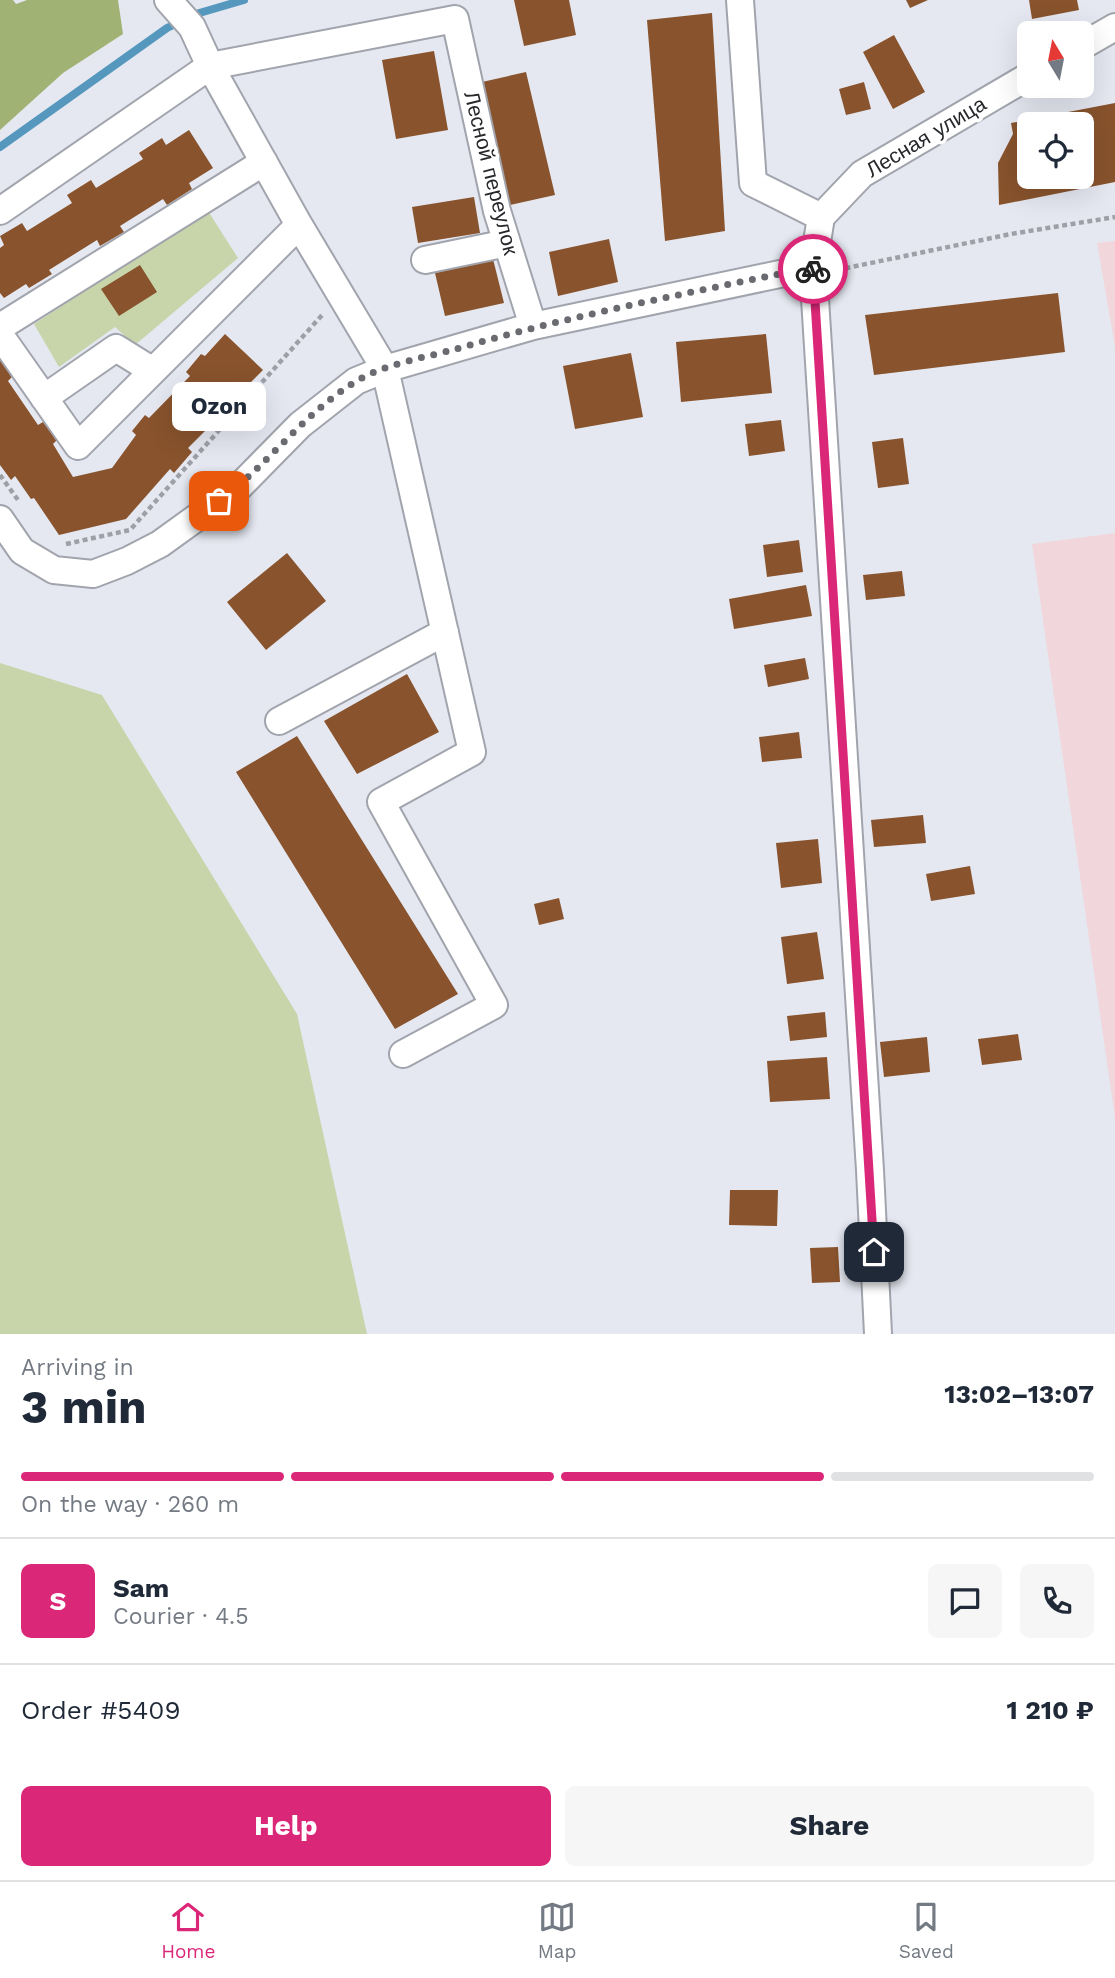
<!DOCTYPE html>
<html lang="en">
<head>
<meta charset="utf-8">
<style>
	body { margin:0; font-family:"Work Sans",sans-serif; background:#f6f6f7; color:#1f2937; height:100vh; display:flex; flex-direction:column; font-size:26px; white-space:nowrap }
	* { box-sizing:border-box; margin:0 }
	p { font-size:23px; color:#747a83 }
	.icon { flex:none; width:38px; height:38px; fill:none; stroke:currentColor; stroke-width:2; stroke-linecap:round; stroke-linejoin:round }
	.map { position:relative; height:1334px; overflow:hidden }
	.sheet { display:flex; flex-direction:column; background:#fff; flex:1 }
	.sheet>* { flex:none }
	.needle { width:46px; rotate:350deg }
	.fabs { position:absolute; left:1017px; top:21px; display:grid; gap:14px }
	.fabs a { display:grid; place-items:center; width:77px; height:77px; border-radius:10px; background:#fff; box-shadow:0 7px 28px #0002; font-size:35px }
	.pin { position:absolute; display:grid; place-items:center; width:60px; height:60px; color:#fff; margin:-30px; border-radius:14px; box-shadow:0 4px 10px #0006 }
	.courier { position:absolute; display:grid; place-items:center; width:70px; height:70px; margin:-35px; border:5px solid #db2777; border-radius:50%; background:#fff; color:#222; box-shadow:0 2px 9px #0007 }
	.bubble { position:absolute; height:49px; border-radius:10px; background:#fff; box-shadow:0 7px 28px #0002; font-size:23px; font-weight:700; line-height:49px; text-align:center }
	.headline em { font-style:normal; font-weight:700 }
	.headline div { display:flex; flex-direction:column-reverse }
	.headline { display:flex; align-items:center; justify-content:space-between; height:119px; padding:0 21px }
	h1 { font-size:46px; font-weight:700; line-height:52px }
	.bar { display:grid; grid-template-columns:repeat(4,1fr); gap:10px 7px; align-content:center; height:84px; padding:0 21px }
	.bar i { height:9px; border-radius:5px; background:#e0e1e3 }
	.bar .active { background:#db2777 }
	.bar p { grid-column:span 4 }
	.line { display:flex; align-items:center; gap:18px; padding:0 21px; border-top:2px solid #e0e1e3 }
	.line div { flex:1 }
	.round { display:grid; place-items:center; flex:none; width:74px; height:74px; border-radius:10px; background:#f6f6f7 }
	.primary-button { display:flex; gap:14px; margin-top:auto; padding:14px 21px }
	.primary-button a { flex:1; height:80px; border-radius:10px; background:#db2777; color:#fff; font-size:28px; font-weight:700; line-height:80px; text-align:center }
	.primary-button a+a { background:#f6f6f7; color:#1f2937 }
	.dock { display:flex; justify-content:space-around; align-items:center; height:98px; border-top:2px solid #e0e1e3; background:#fff; font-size:19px; color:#747a83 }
	.dock a { display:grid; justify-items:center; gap:4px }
	.dock .active { color:#db2777 }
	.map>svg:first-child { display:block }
</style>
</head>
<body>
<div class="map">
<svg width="1115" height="1334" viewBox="0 0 1115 1334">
	<rect width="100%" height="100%" fill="#e5e8f1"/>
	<path fill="#f1d7db" d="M1115 241V347L1097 243Z
		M1115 533V1118L1032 544Z"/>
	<path fill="#c8d5ab" d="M208 211 238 258 135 345 115 327 59 367 34 324Z
		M0 663 102 695 297 1014 367 1334H0Z"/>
	<path fill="#a1b374" d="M0 0H13L16 4 27 0H118L123 34 63 73 0 130Z"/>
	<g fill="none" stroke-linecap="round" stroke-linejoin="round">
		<path stroke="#5697bd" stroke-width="8" d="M0 147 167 28 196 14 244 0"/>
	</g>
	<path fill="#88532d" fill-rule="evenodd" d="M514 0H569L576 35 524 46Z
		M906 0H928L910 8Z
		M1029 0H1077L1079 10 1032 19Z
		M712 13 725 231 665 241 647 20Z
		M894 35 925 92 893 109 863 52Z
		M434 51 448 130 396 139 382 60Z
		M526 72 555 195 510 205 482 82Z
		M864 82 871 109 846 115 839 89Z
		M1115 103V182L999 205 998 163 1013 134 1011 123ZM1029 124H1082V177H1029Z
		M189 130 213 168 189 183 192 189 167 205 163 199 120 226 124 232 100 246 97 240 49 270 52 274 29 288 26 284 4 298 0 293V248L4 245 0 236 22 223 27 231 72 203 67 195 91 180 96 188 143 159 139 153 162 138 166 145Z
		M474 197 480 233 418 243 412 207Z
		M609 239 618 282 558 296 549 252Z
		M493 259 504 303 445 316 435 273Z
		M140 265 157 292 119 316 101 289Z
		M1058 293 1065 352 874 375 865 315Z
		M225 334 263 370 243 390 247 395 228 414 225 411 188 448 192 452 174 473 170 469 126 519 59 535 34 498 31 499 15 476 11 480 0 465V359L12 377 8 381 38 425 43 422 57 440 53 444 73 477 112 468 136 435 132 431 145 415 149 418 190 376 186 372 201 354 205 356Z
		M766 334 772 393 681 402 676 342Z
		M631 353 643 417 575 429 563 366Z
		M781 420 785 451 749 456 745 424Z
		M903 438 909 484 878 488 872 442Z
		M799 540 803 572 767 577 763 545Z
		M287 553 326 601 266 650 227 602Z
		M902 571 905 596 866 600 863 575Z
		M806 585 812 616 734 629 729 599Z
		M805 658 809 679 768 687 764 665Z
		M407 674 439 732 357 774 324 721Z
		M799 732 802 758 762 762 759 737Z
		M297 736 458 994 395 1029 236 772Z
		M923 815 926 843 874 847 871 820Z
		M818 839 822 883 781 888 776 843Z
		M970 866 975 894 931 901 926 874Z
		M559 898 564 919 539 925 534 904Z
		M817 932 824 979 787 984 781 937Z
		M825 1012 827 1037 790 1041 787 1016Z
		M1018 1034 1022 1060 982 1065 978 1039Z
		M927 1037 930 1072 884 1077 880 1042Z
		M827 1057 830 1099 770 1102 767 1061Z
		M730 1190H778L777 1226 729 1225Z
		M838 1247 840 1282 812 1283 810 1248Z"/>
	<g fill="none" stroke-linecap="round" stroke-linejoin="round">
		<defs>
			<path id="minor" d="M168 0 192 27 210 66 299 225 385 369 472 752 381 802 494 1005 403 1054
				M740 0 753 183 821 217
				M1082 46 1115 27
				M0 211 210 66 455 19 497 211 533 326
				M425 260 507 243
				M0 327 264 162
				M0 335 78 446 299 225
				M44 398 116 348 153 371
				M0 519 22 551 54 570 93 574 127 561 160 544 239 487 300 425 356 381 385 369 533 326 813 267
				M279 721 445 632
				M878 1334 870 1170 813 267 821 217 862 174 1029 76"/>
		</defs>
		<use href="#minor" stroke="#a1a4ac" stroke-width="30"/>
		<path stroke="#9ea0a7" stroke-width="4.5" stroke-dasharray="5 3.5" stroke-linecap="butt" d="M837 270 1011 234 1115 217
			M0 475 18 500
			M66 544 130 530 323 314"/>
		<use href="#minor" stroke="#fff" stroke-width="26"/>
	</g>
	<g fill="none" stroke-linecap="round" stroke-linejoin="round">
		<path stroke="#6a6b70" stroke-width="7" stroke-dasharray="0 12.6" d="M219 501C268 465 303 414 355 382 384 364 423 358 456 349 573 315 693 292 813 267V269"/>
		<path stroke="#db2777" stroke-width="9" d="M813 269 874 1252"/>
	</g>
	<g text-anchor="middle" stroke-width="7" stroke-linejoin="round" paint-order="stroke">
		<g font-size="21" fill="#27282b" stroke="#fff">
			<text transform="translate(926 137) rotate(-31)" y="7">Лесная улица</text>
			<text transform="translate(491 173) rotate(76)" y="7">Лесной переулок</text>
		</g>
	</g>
</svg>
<div class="fabs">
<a><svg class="needle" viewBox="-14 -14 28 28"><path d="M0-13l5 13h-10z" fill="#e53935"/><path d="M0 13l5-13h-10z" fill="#747a83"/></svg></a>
<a><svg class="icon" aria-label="locate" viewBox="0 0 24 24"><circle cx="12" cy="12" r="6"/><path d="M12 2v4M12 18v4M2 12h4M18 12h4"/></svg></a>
</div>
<div class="pin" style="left:219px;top:501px;background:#ea580c"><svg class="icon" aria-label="bag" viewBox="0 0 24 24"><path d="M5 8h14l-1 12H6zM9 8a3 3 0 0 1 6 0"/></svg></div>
<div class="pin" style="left:874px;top:1252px;background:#1f2937"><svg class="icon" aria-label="home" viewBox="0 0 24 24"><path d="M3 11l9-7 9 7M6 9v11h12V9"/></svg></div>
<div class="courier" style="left:813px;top:269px"><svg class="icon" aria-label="bike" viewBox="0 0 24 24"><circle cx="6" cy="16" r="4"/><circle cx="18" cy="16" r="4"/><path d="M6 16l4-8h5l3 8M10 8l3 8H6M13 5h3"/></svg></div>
<div class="bubble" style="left:172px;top:382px;width:94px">Ozon</div>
</div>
<section class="sheet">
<div class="headline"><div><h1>3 min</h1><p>Arriving in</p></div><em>13:02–13:07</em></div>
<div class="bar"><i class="active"></i><i class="active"></i><i class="active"></i><i></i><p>On the way · 260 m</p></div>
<div class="line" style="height:126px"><b class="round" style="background:#db2777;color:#fff">S</b><div><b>Sam</b><p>Courier · 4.5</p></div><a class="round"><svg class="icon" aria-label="chat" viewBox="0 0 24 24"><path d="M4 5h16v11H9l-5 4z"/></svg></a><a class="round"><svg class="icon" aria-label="phone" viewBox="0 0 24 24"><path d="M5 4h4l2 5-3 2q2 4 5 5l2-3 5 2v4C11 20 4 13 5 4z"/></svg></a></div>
<div class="line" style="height:91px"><div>Order #5409</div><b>1 210 ₽</b></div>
<div class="primary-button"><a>Help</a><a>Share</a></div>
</section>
<nav class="dock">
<a class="active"><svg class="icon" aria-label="home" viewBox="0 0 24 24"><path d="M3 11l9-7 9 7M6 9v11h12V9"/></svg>Home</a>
<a><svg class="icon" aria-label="map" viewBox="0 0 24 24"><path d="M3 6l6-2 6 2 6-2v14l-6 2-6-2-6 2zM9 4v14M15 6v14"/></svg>Map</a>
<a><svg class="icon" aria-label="saved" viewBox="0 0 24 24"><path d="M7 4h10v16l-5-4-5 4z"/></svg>Saved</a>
</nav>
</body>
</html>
